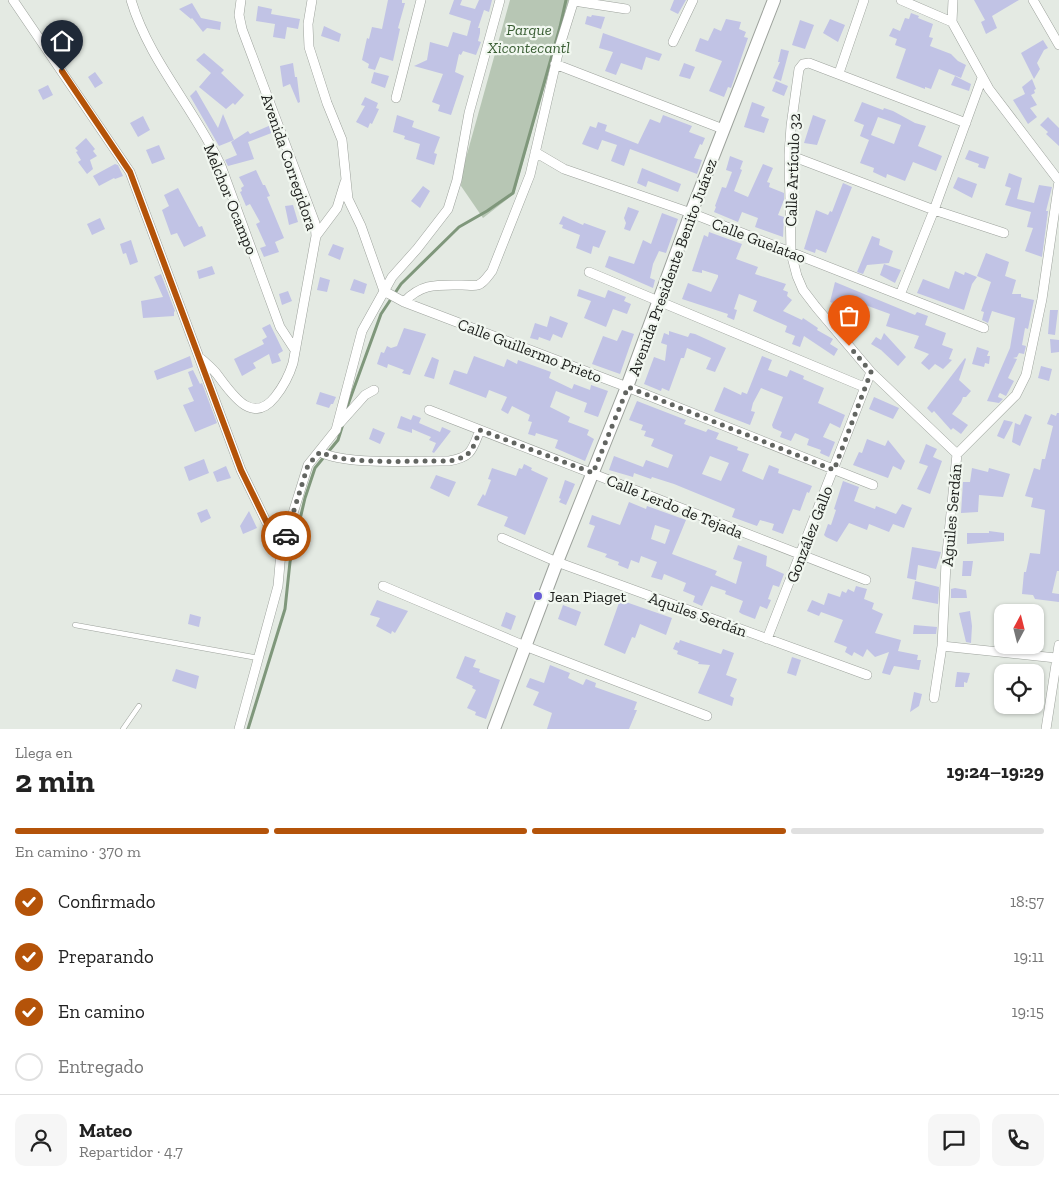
<!DOCTYPE html>
<html lang="es">
<head>
<meta charset="utf-8">
<style>
	body { margin:0; font-family:"Zilla Slab",serif; background:#f6f6f6; color:#222; height:100vh; display:flex; flex-direction:column; font-size:19px; white-space:nowrap }
	* { box-sizing:border-box; margin:0 }
	p { font-size:16px; color:#767676 }
	.icon { flex:none; width:28px; height:28px; fill:none; stroke:currentColor; stroke-width:2; stroke-linecap:round; stroke-linejoin:round }
	.map { position:relative; height:729px; overflow:hidden }
	.details { display:flex; flex-direction:column; background:#fff; flex:1 }
	.details>* { flex:none }
	.needle { width:32px; rotate:7deg }
	.controls { position:absolute; left:994px; top:604px; display:grid; gap:10px }
	.controls a { display:grid; place-items:center; width:50px; height:50px; border-radius:10px; background:#fff; box-shadow:0 1px 4px #0004; font-size:25px }
	.pin { position:absolute; display:grid; place-items:center; width:42px; height:42px; color:#fff; margin:-51px -21px; border-radius:50% 50% 50% 0; rotate:-45deg; box-shadow:0 0 5px #0007 }
	.pin .icon { rotate:45deg }
	.courier { position:absolute; display:grid; place-items:center; width:50px; height:50px; margin:-25px; border:4px solid #b45309; border-radius:50%; background:#fff; color:#222; box-shadow:0 1px 6px #0007 }
	.head em { font-style:normal; font-weight:800 }
	.head div { display:flex; flex-direction:column-reverse }
	.head { display:flex; align-items:center; justify-content:space-between; height:85px; padding:0 15px }
	h1 { font-size:32px; font-weight:800; line-height:38px }
	.bar { display:grid; grid-template-columns:repeat(4,1fr); gap:8px 5px; align-content:center; height:60px; padding:0 15px }
	.bar i { height:6px; border-radius:4px; background:#e0e0e0 }
	.bar .selected { background:#b45309 }
	.bar p { grid-column:span 4 }
	.line { display:flex; align-items:center; gap:12px; padding:0 15px; border-top:1px solid #e0e0e0 }
	.line div { flex:1 }
	.round { display:grid; place-items:center; flex:none; width:52px; height:52px; border-radius:10px; background:#f6f6f6 }
	ol { padding:0 15px; list-style:none }
	li { display:flex; align-items:center; gap:15px; height:55px }
	li p { margin-inline-start:auto }
	li .icon { padding:5px; border-radius:50%; background:#b45309; color:#fff; stroke-width:4 }
	li:last-child { color:#767676 }
	li i { width:28px; height:28px; border:2px solid #e0e0e0; border-radius:50% }
	.map>svg:first-child { display:block }
</style>
</head>
<body>
<div class="map">
<svg width="1059" height="729" viewBox="0 0 1059 729">
	<rect width="100%" height="100%" fill="#e4eae3"/>
	<path fill="#b7c6b4" d="M510 0H569L514 194 483 218 461 186 462 172Z"/>
	<g fill="none" stroke-linecap="round" stroke-linejoin="round">
		<path stroke="#7f977b" stroke-width="3" d="M346 410 381 314 401 284 459 227 487 211 513 193 560 27 566 0
			M248 729 285 609 290 562 305 498 315 468 338 440 343 424"/>
	</g>
	<path fill="#c1c3e5" fill-rule="evenodd" d="M388 0H402V3H405L398 28 400 29 393 61 380 57 375 70 368 68 369 64 362 60 367 38 369 39 372 27 382 29Z
		M454 0H462L460 5 475 9 479 0H492L489 12 484 10 478 28H480V33L478 41 481 42 476 55 463 51 461 55 459 54 455 72 464 76 451 115 438 111 440 105 432 102 443 74 414 66 427 60 430 42 448 47 453 32 467 36 471 21 449 14Z
		M674 0H686L678 14 670 10Z
		M974 0H1019L992 16 997 28 986 34 981 22 985 20Z
		M192 3 201 18 221 22 220 30 207 28 203 32 192 18 191 19 179 9Z
		M258 6 272 9 271 14 300 19 298 29 287 27 285 39 273 37 275 24 256 21Z
		M911 13 919 16 918 18 933 24 929 37 933 38 930 46 951 54 958 61 966 65 961 78 939 69 931 89 925 87V89L896 78 906 49 895 45 897 39 889 36 893 28 900 31 905 18 909 19Z
		M592 15 605 17 601 29 585 24 587 16 591 17Z
		M726 19 741 22 739 29 746 32 744 37 748 38 731 88 728 87 724 97 709 91 722 61 695 51 700 38 708 41 714 28 721 31Z
		M830 19 845 25 838 42 823 33Z
		M800 20 814 25 805 49 792 45Z
		M324 26 341 34 339 42 321 36Z
		M603 33 662 54 659 61 646 57 642 70 621 63 616 75 605 71 613 52 599 48Z
		M1043 40 1048 48 1044 50 1037 63 1040 69 1034 79 1021 53Z
		M781 49 789 51 781 81 773 78 780 62H778Z
		M204 53 224 70 221 73 244 95 235 105 233 103 226 109 199 87 211 73 196 60Z
		M293 63 295 77H297L300 102 298 103 290 84 283 87 280 66Z
		M684 63 695 67 690 79 679 76Z
		M95 72 103 83 95 88 88 77Z
		M374 72 389 76 385 88 371 83Z
		M955 76 971 84 969 91 951 85Z
		M1032 79 1036 89 1034 90 1035 93 1031 95 1037 105 1030 108 1037 117 1028 124 1013 100 1025 94 1022 87Z
		M776 81 788 86 784 96 772 91Z
		M48 85 53 95 43 100 38 90Z
		M196 90 218 128 223 114 234 140 219 146 190 96Z
		M365 97 378 103 376 108 379 109 372 124 370 123 368 128 356 122 365 106 361 105Z
		M752 102 765 107 761 116 769 119 764 133 744 127Z
		M862 102 883 110 884 108 893 111 915 123 926 126 918 146 942 156 936 171 913 162 905 181 887 174 886 178 873 172 874 168 860 163 869 140 860 136 864 125 854 121ZM878 117 901 125 894 144 871 135Z
		M397 115 414 121 412 127 440 137 434 153 437 154 434 165 416 159 420 144 404 139 405 136 393 132Z
		M663 115 692 126 689 132 705 138 702 145 700 144 694 158 702 160 697 174 630 149 624 166 611 161 617 145 602 140 598 150 582 144 590 126 596 128 598 122 607 125 605 131 638 144 650 119 660 123Z
		M813 115 826 120 817 145 804 143Z
		M143 116 150 130 138 137 130 123Z
		M1048 117 1059 128V146L1046 134 1048 132 1040 125Z
		M271 125 274 132 248 142 254 159 228 166 225 160 237 155 231 142 248 131 250 134Z
		M86 138 95 149 93 151 97 156 90 160 93 169 87 174 78 162 81 160 76 152 78 151 75 148Z
		M159 145 165 159 152 164 146 150Z
		M969 150 989 157 985 169 978 167 979 164 965 159Z
		M730 156 743 161 740 169 742 170 734 191 748 197 763 164 773 168 767 182 770 183 769 187 784 193V200L778 215 784 217 783 237 755 227 758 218 742 212 738 222 714 212 716 207 715 206 722 187 726 188 732 172 726 170Z
		M115 164 118 165 123 176 115 179 114 178 99 186 93 176Z
		M642 168 681 184 678 192 648 181 646 187 637 183Z
		M256 170 263 185H265L270 196 267 197 284 238 275 242 279 252 264 257 260 248 266 246 256 224 260 222 250 204 246 206 240 192 242 191 241 188 244 186 239 177Z
		M1009 173 1022 178 1017 199 1034 203 1039 185 1052 187 1046 211H1048L1042 257 1025 251 1033 228 1027 227 1031 212 1005 205 1011 188 1005 186Z
		M958 177 977 184 972 198 953 188Z
		M843 183 852 187 826 253 816 249 815 253 804 249 816 210 828 215 830 211 832 212Z
		M423 186 430 191 420 208 411 201Z
		M178 188 199 227 202 226 206 236 184 247 177 233 171 235 162 210 169 206 164 195Z
		M293 205 298 222 289 225 285 206Z
		M628 207 639 211 630 231 624 229 626 223 624 218Z
		M662 213 678 219 666 253 659 251 653 264 650 278 655 280 653 288 605 267 609 256 634 264 643 240 651 244Z
		M563 216 583 225 584 223 606 231 599 248 593 246 591 254 576 248 580 235 562 228 563 225 559 224Z
		M100 218 105 229 92 235 87 224Z
		M709 232 742 244 736 259 758 267 755 274 786 284 783 290 788 292 787 296 792 300 783 311 802 320 803 318 818 328 817 330 833 339 830 344 838 349 834 356 804 336 800 347 792 344 795 336 785 332 787 326 753 311 757 301 739 294 734 309 737 310 734 320 727 317 728 314 682 299 688 283 711 292 718 277V275L702 270V273L692 271 704 235 708 237Z
		M872 236 880 239 879 245 893 251 889 263 867 265 863 274 857 272Z
		M131 240 138 262 130 265 126 253 123 254 120 244Z
		M333 244 344 248 340 260 328 255Z
		M986 253 1009 262 1005 276 1016 280 1012 294H1021V297L1034 300 1028 329 1025 328 1022 345 1026 346 1024 354 1019 353 1017 357 1013 358 1017 359 1008 378 1014 381 1006 396 1000 393 999 394 998 397 1003 399 999 403 987 401 1010 348 1015 318 992 311 988 323 982 320 984 312 981 311 991 282 977 276Z
		M884 264 901 270 895 283 880 275Z
		M212 266 215 274 199 279 197 271Z
		M955 271 964 275 965 272 977 277 972 284 964 310 917 293 923 279 949 289Z
		M161 274 175 311 174 312V316L143 318 141 301 163 297 154 277Z
		M320 277 330 280 327 292 317 290Z
		M354 279 367 284 364 294 350 290Z
		M835 282 915 315 917 312 928 316 925 325 946 333 942 345 953 349 949 359 952 360 943 369 935 364 929 370 921 363 929 354 914 348 919 336 886 326 890 314 857 302 854 311 830 302Z
		M579 289 605 298 608 290 626 297 624 301 631 304 627 314 613 309 606 327 584 318 591 301 577 296Z
		M288 291 292 301 282 305 279 294Z
		M1050 310H1058L1055 335 1048 334Z
		M550 316 568 323 562 338 553 334 550 341 539 337 538 340 530 338 535 323 547 327Z
		M270 324 283 351 278 354 281 361 272 364 269 354 253 363 256 368 242 376 234 359 264 344 262 340 267 337 262 328Z
		M404 328 426 334 410 375 402 373 404 370 388 364 387 368 377 364 381 352 384 353 387 346 391 348 397 346Z
		M622 330 634 334 620 374 592 364 603 336 617 341Z
		M669 331 688 337 690 333 695 334 726 348 715 372 706 369 711 358 687 348 684 358H681L669 391 662 388 661 391 644 384 654 357 665 361 667 345 661 343 664 333 669 335Z
		M884 333 906 357 898 366 881 350 871 344 876 337 881 340Z
		M1050 339 1059 340V352L1051 353Z
		M977 347 989 351 987 356H990L989 364 985 363 984 367 972 364Z
		M190 356 193 367 157 380 154 371Z
		M474 356 504 367 507 359 517 364 518 360 551 372 549 378 572 389 574 384 590 390 591 385 608 391 598 417 584 412 587 403 556 391 550 407 570 417 568 422 589 430 587 435 594 439 585 461 555 448 558 440 536 433 535 436 528 434 532 422 528 421 530 415 512 406 508 414 501 410 507 397 489 390 486 398 449 384 454 370 467 374Z
		M762 356 772 360 768 370 787 377 790 370 804 376 803 379 824 388 818 403 845 415 840 428 830 423 823 437 835 442 829 457 820 453 821 450 807 445 809 439 795 433 791 441 780 437 782 432 773 428 772 425 783 397 761 388 753 403 751 411 755 412 750 425 714 411 724 387 741 395 742 392 747 394Z
		M432 357 439 360 434 379 424 376Z
		M965 358 966 359 959 380 971 391 966 397H963L961 402 952 414 968 425 961 434 953 428 951 430 934 411 932 413 927 408Z
		M1041 366 1052 369 1049 381 1038 378Z
		M193 370 200 384 202 383 217 423 195 432 183 405 194 401 188 388 193 386 188 372Z
		M320 392 336 397 333 404H331L329 408 316 404Z
		M874 397 899 408 893 419 869 409Z
		M637 401 686 420 684 424 706 432 708 429 719 433 716 439 738 447 737 450 749 454 742 471 763 480 769 465 779 469 778 473 812 486 809 493 807 492 800 511 793 509 783 534 772 530 774 524 760 520 757 526 732 517 735 509 674 484 652 477 651 479 634 473 633 477 609 470 614 456 643 467 646 460 668 468 673 455 651 446 654 439 644 436 646 431 641 430 643 425 629 420ZM710 456 729 463 721 481 702 474Z
		M1057 413H1059V571H1057L1052 593 1059 594V602L1035 599 1033 595 1022 594 1024 572H1026L1030 553 1040 554 1045 510 1031 507 1033 498 1025 496 1034 468 1040 470 1042 459H1045L1053 426 1047 424 1051 414 1056 416Z
		M1025 414 1032 417 1020 446 1012 442 1015 423 1020 425Z
		M413 415 421 418 419 423 440 432 442 427 451 431 434 453 432 452 436 443 429 440 431 437 412 429V433L397 428 401 416 411 420Z
		M1004 420 1013 422 1004 439 997 436Z
		M373 428 385 433 380 444 369 439Z
		M867 439 885 446 888 440 905 461 901 470 893 466 888 478 853 465 859 452 862 453Z
		M926 444 937 449 933 457 942 461 930 494 917 489 928 466 919 463Z
		M204 459 209 473 189 481 184 467Z
		M524 464 532 468 531 470 548 478 525 535 504 526 508 517 477 505 483 494 485 496 491 480 488 479 492 468 516 476 519 468 522 469Z
		M226 466 231 478 217 482 213 472Z
		M972 468 988 472 989 468 1010 474 1003 497 979 495 978 512 961 513 963 482H970Z
		M436 475 456 482 449 497 430 488Z
		M565 480 575 484 566 505 559 502 561 499 559 498Z
		M843 481 859 487 854 501 875 509 876 506 896 514 902 504 912 508 904 528 893 524 889 532 869 524 867 530 849 523 837 542 826 537 824 535 828 524 831 525 836 510 834 509Z
		M629 502 646 509 647 506 686 520 672 554 717 571 715 575 736 584 742 562 733 559 738 545 767 556 766 566 784 574 779 587 773 585 768 599 771 600 767 609 760 606 755 619 742 614 739 612 743 601 725 594 726 591 711 586 702 606 693 602 695 596 683 591 686 583 664 574 662 580 651 577 657 562 641 556 639 563 631 560 628 569 618 565 619 562 605 557 607 554 587 547 595 526 589 524 592 515 620 525ZM655 525 670 530 665 544 651 539Z
		M207 509 211 518 201 523 197 513Z
		M249 511 257 528 243 534 240 526Z
		M989 531 1004 533V541L967 544V533H989Z
		M912 547 941 552 936 569 918 565 916 580 907 578Z
		M963 561H973L971 576H962Z
		M915 581 939 587 938 604 912 599Z
		M856 586 867 589 864 599 874 603 872 609 883 614 875 633 901 640 898 651 918 655 917 660H921L919 670 894 666 890 675 882 673 889 652 875 657 867 649 863 657 854 652 852 656 845 652 847 647 834 642 843 620 821 612 819 616 807 611 812 600 824 605 828 593 840 597 842 591 846 593 848 589 854 592Z
		M955 588 966 590 967 598H951V589Z
		M377 600 408 611 395 633 392 631 391 634 376 626 380 618 370 615Z
		M620 600 672 618 666 635 640 624 635 638 632 637 625 654 604 645Z
		M563 605 581 612 576 626 558 619Z
		M970 611 972 626 971 643 966 642 959 613Z
		M506 612 516 616 511 630 501 626Z
		M190 614 201 617 199 627 188 624Z
		M914 625 937 627 936 634H913Z
		M680 640 721 654 723 649 734 653 726 675 737 679 730 696 734 698 732 706 698 693 710 665 698 664 699 662 677 654 678 651 673 649 676 642 679 643Z
		M465 656 476 660 473 667 480 669 479 672 500 680 486 719 475 715 476 712 467 708 476 690 472 688 473 686 456 678Z
		M792 657 801 660 796 676 787 673Z
		M550 665 570 673 568 678 583 685 586 679 596 683 595 687 637 702 634 710H637L629 729H547L552 713 533 705 539 692 526 687 530 678 544 683Z
		M176 669 199 676 196 689 172 681Z
		M957 672 970 673 967 683 964 682V687H955Z
		M914 692 922 694 919 706 910 712Z"/>
	<g fill="none" stroke-linecap="round" stroke-linejoin="round">
		<defs>
			<path id="lane" d="M75 625 258 658
				M123 729 139 706"/>
			<path id="street" d="M13 0 130 172 241 470 281 552 278 586 239 729
				M131 0C149 61 195 109 221 166L280 327 295 350
				M312 0 308 24 309 47 327 103 342 140 348 199 361 226 384 291 404 302 627 387 873 485
				M901 0 952 22 989 89 1059 181 1042 299 1026 375 1016 395 957 454 946 563 942 646 934 698
				M1033 0 1059 45
				M574 1 626 9
				M952 22 953 0
				M673 42 693 0
				M555 64 723 129
				M839 73 864 0
				M396 98 421 0
				M535 152 564 169 691 213 984 328
				M789 155 934 210 1004 233
				M316 236 337 208 345 182
				M589 272 864 387
				M900 295 934 210 982 78
				M404 302C422 283 437 285 462 285 467 285 474 286 478 285 484 283 488 276 492 271L530 175 560 45 574 0
				M199 357C205 362 211 367 216 373 230 391 251 427 275 397 283 387 289 376 293 363L316 236 315 223 242 29 239 15 241 0
				M429 410 866 580
				M340 423 365 395 374 390
				M320 452C348 466 415 460 449 461 472 457 472 450 480 430
				M957 454 871 372 816 307 803 290 797 276 791 253 789 155 791 126 799 69 803 64 809 63 966 123
				M502 538 557 562 867 675
				M281 552 308 465 336 430 362 331 392 277 417 249 448 209 457 180 469 113 500 0
				M383 586 525 646 707 716
				M767 639 871 372
				M942 646 1056 658
				M1046 729 1059 645"/>
			<path id="secondary" d="M494 729 557 562 627 387 691 213 774 0"/>
		</defs>
		<use href="#lane" stroke="#9da29c" stroke-width="5.5"/>
		<use href="#street" stroke="#9da29c" stroke-width="10"/>
		<use href="#secondary" stroke="#9da29c" stroke-width="14"/>
		<use href="#lane" stroke="#fff" stroke-width="4.5"/>
		<use href="#street" stroke="#fff" stroke-width="9"/>
		<use href="#secondary" stroke="#fff" stroke-width="12"/>
	</g>
	<g fill="none" stroke-linecap="round" stroke-linejoin="round">
		<path stroke="#626561" stroke-width="5" stroke-dasharray="0 9" d="M286 536 308 465 320 452C349 466 414 460 449 461 472 457 472 450 480 430L593 473 628 387 834 470 871 372 849 346"/>
		<path stroke="#b45309" stroke-width="6" d="M62 71 130 172 241 470 281 552 286 536"/>
	</g>
	<circle fill="#685dd6" stroke="#f1f7f0" stroke-width="2" cx="538" cy="596" r="5"/>
	<g text-anchor="middle" stroke-width="4.5" stroke-linejoin="round" paint-order="stroke">
		<g font-size="16" font-style="italic" fill="#3a5e34" stroke="#f1f7f0">
			<text x="529" y="35">Parque<tspan x="529" dy="18">Xicontecantl</tspan></text>
		</g>
		<g font-size="16" fill="#1c1e1b" stroke="#f1f7f0">
			<text transform="translate(290 162) rotate(71)" y="6">Avenida Corregidora</text>
			<text transform="translate(792 170) rotate(-88)" y="6">Calle Artículo 32</text>
			<text transform="translate(231 199) rotate(68)" y="6">Melchor Ocampo</text>
			<text transform="translate(759 240) rotate(21)" y="6">Calle Guelatao</text>
			<text transform="translate(672 267) rotate(-70)" y="6">Avenida Presidente Benito Juárez</text>
			<text transform="translate(530 350) rotate(21)" y="6">Calle Guillermo Prieto</text>
			<text transform="translate(675 506) rotate(22)" y="6">Calle Lerdo de Tejada</text>
			<text transform="translate(951 515) rotate(-85)" y="6">Aguiles Serdán</text>
			<text transform="translate(809 534) rotate(-69)" y="6">González Gallo</text>
			<text transform="translate(698 614) rotate(20)" y="6">Aquiles Serdán</text>
		</g>
		<g font-size="16" fill="#1c1e1b" stroke="#f1f7f0" text-anchor="start">
			<text x="548" y="602">Jean Piaget</text>
		</g>
	</g>
</svg>
<div class="controls">
<a><svg class="needle" viewBox="-14 -14 28 28"><path d="M0-13l5 13h-10z" fill="#e53935"/><path d="M0 13l5-13h-10z" fill="#767676"/></svg></a>
<a><svg class="icon" aria-label="locate" viewBox="0 0 24 24"><circle cx="12" cy="12" r="6"/><path d="M12 2v4M12 18v4M2 12h4M18 12h4"/></svg></a>
</div>
<div class="pin" style="left:849px;top:346px;background:#ea580c"><svg class="icon" aria-label="bag" viewBox="0 0 24 24"><path d="M5 8h14l-1 12H6zM9 8a3 3 0 0 1 6 0"/></svg></div>
<div class="pin" style="left:62px;top:71px;background:#1f2937"><svg class="icon" aria-label="home" viewBox="0 0 24 24"><path d="M3 11l9-7 9 7M6 9v11h12V9"/></svg></div>
<div class="courier" style="left:286px;top:536px"><svg class="icon" aria-label="car" viewBox="0 0 24 24"><path d="M5 17H2v-5l4-1 3-4h7l3 4 3 1v5h-3M9 17h6M6 11h13"/><circle cx="7" cy="17" r="2"/><circle cx="17" cy="17" r="2"/></svg></div>
</div>
<section class="details">
<div class="head"><div><h1>2 min</h1><p>Llega en</p></div><em>19:24–19:29</em></div>
<div class="bar"><i class="selected"></i><i class="selected"></i><i class="selected"></i><i></i><p>En camino · 370 m</p></div>
<ol>
<li><svg class="icon" aria-label="check" viewBox="0 0 24 24"><path d="M5 12l5 5 9-10"/></svg>Confirmado<p>18:57</p></li>
<li><svg class="icon" aria-label="check" viewBox="0 0 24 24"><path d="M5 12l5 5 9-10"/></svg>Preparando<p>19:11</p></li>
<li><svg class="icon" aria-label="check" viewBox="0 0 24 24"><path d="M5 12l5 5 9-10"/></svg>En camino<p>19:15</p></li>
<li><i></i>Entregado</li>
</ol>
<div class="line" style="height:90px"><a class="round"><svg class="icon" aria-label="person" viewBox="0 0 24 24"><circle cx="12" cy="8" r="4"/><path d="M4 21q1-7 8-7t8 7"/></svg></a><div><b>Mateo</b><p>Repartidor · 4.7</p></div><a class="round"><svg class="icon" aria-label="chat" viewBox="0 0 24 24"><path d="M4 5h16v11H9l-5 4z"/></svg></a><a class="round"><svg class="icon" aria-label="phone" viewBox="0 0 24 24"><path d="M5 4h4l2 5-3 2q2 4 5 5l2-3 5 2v4C11 20 4 13 5 4z"/></svg></a></div>
</section>
</body>
</html>
